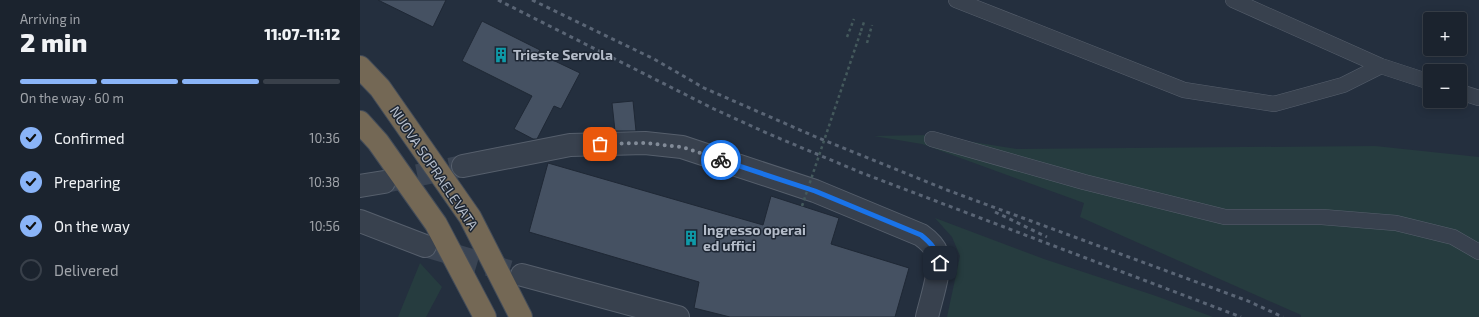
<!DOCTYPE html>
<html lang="en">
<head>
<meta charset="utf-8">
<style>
	body { margin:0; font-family:"Exo 2",sans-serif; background:#282f3a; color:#f1f3f6; height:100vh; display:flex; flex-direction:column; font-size:15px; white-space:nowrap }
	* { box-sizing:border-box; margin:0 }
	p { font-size:13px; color:#a0a4aa }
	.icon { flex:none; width:22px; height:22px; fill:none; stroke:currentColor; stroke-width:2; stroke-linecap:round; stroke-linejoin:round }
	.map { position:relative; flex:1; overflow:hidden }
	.drawer { display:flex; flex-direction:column; background:#1b232e; width:360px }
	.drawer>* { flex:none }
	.fabs { position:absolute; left:1063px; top:12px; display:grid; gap:8px }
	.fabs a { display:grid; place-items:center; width:44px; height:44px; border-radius:4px; background:#1b232e; box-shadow:0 2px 10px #0003,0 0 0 1px #39404a; font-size:20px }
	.pin { position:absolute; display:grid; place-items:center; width:34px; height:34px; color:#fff; margin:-17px; border-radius:8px; box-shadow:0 2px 6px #0006 }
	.courier { position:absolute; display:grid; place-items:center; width:40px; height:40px; margin:-20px; border:3px solid #1a73e8; border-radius:50%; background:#fff; color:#222; box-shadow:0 1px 5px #0007 }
	.overview em { font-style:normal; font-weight:800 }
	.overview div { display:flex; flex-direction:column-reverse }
	.overview { display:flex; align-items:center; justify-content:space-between; height:68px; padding:0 20px }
	h1 { font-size:26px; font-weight:800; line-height:30px }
	.bar { display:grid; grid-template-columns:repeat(4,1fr); gap:6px 4px; align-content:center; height:48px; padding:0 20px }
	.bar i { height:5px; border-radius:3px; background:#39404a }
	.bar .current { background:#8ab4f8 }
	.bar p { grid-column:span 4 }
	ol { padding:0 20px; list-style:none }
	li { display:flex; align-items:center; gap:12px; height:44px }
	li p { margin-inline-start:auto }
	li .icon { padding:4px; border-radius:50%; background:#8ab4f8; color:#111; stroke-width:4 }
	li:last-child { color:#a0a4aa }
	li i { width:22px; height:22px; border:2px solid #39404a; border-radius:50% }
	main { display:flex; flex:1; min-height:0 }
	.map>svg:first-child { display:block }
</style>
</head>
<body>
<main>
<section class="drawer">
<div class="overview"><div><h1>2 min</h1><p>Arriving in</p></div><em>11:07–11:12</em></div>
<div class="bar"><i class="current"></i><i class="current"></i><i class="current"></i><i></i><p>On the way · 60 m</p></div>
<ol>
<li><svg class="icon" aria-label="check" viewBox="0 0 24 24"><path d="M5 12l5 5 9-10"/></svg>Confirmed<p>10:36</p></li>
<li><svg class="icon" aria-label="check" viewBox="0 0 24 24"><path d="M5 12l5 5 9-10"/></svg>Preparing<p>10:38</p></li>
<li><svg class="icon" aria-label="check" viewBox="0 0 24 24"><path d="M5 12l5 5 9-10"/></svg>On the way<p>10:56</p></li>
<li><i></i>Delivered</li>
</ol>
</section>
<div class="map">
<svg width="1119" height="317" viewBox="0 0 1119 317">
	<rect width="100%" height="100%" fill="#242f3e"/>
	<path fill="#263c3f" d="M568 135 657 149 1015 146 1119 157V317H941V315L720 217 724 203 562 144 514 136Z
		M575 218 684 259 796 296 853 317H587L600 256 592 237Z
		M60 263 82 287 66 317H38Z"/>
	<path fill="#455162" stroke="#1f2835" d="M18 0H86L73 27Z
		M122 21 180 50 178 53 220 73 201 109 194 106 177 139H173L154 129 172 96 102 61Z
		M273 101 276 131H255L252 103Z
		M188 163 403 225 411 196 479 218 471 244 549 268 535 317H370L334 308 339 282 169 232Z"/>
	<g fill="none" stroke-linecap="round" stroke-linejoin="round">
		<path stroke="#3a4453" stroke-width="22" stroke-dasharray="22 11" stroke-linecap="butt" d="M25 182 103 166
			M65 246 162 275"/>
		<defs>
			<path id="lane" d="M596 0 824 90 914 104 983 85 1021 66
				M873 0 1021 66 1070 82
				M1100 92 1119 98
				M572 139 724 182 865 217H962L1036 223 1093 237 1119 252"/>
			<path id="street" d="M103 166 210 145 285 143 322 147 455 191 561 235C568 240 574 245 577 253 583 265 570 303 567 317
				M0 186 24 182
				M0 221 65 246
				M162 275 318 317"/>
			<path id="highway" d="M0 67 20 88 110 217 161 317
				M0 122 18 142 76 224 125 317"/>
		</defs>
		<use href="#lane" stroke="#565f6c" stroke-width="16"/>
		<use href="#street" stroke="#565f6c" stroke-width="24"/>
		<use href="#highway" stroke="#434c59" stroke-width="24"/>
		<path stroke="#44595c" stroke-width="2.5" stroke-dasharray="3 3" stroke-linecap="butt" d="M501 31 504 22
			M487 37 494 19
			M507 43 512 25"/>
		<use href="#lane" stroke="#38414e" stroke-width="15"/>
		<use href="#street" stroke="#38414e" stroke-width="22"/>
		<use href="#highway" stroke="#746855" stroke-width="22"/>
		<path stroke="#5a6575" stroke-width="3" stroke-dasharray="4 4" stroke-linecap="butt" d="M138 0 354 109 409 134 502 173 881 317
			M172 0 294 59 344 88 456 137 587 190 888 301 923 317
			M635 212 687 237"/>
		<path stroke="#44595c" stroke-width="2.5" stroke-dasharray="3 3" stroke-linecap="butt" d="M442 206 501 31"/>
	</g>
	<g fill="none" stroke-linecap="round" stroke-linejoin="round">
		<path stroke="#828b98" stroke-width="4" stroke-dasharray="0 7.2" d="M240 144 285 143 322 147 361 160"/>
		<path stroke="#1a73e8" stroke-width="5" d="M361 160 455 191 561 235C571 243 577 250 580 263"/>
	</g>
	<defs>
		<symbol id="building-bare" viewBox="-9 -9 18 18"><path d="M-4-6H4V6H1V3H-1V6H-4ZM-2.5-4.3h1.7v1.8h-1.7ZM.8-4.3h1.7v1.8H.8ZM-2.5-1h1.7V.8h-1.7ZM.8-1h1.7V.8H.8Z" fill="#0f9aa8" stroke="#1d2633" stroke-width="2.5" paint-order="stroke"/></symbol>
	</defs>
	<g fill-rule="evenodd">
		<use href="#building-bare" x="130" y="44" width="22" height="22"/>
		<use href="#building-bare" x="320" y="227" width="22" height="22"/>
	</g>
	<g text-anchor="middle" stroke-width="3" stroke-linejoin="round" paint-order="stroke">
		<g font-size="14" font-weight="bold" fill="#b4bcc9" stroke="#1d2633" text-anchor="start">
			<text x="153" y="60">Trieste Servola</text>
			<text x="343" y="235">Ingresso operai<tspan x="343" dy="16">ed uffici</tspan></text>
		</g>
		<g font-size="14" fill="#b4bcc9" stroke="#1d2633">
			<text transform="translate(74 168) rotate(56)" y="5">NUOVA SOPRAELEVATA</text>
		</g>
	</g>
</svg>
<div class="fabs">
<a>+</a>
<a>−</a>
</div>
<div class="pin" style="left:240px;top:144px;background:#ea580c"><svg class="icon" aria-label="bag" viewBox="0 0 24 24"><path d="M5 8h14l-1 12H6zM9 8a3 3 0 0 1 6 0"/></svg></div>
<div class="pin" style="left:580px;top:263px;background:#1f2937"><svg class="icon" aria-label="home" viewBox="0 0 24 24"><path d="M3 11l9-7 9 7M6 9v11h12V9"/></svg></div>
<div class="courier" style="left:361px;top:160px"><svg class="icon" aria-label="bike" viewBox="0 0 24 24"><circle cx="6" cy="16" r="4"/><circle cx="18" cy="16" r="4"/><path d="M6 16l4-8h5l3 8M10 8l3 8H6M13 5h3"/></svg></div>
</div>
</main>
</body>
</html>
